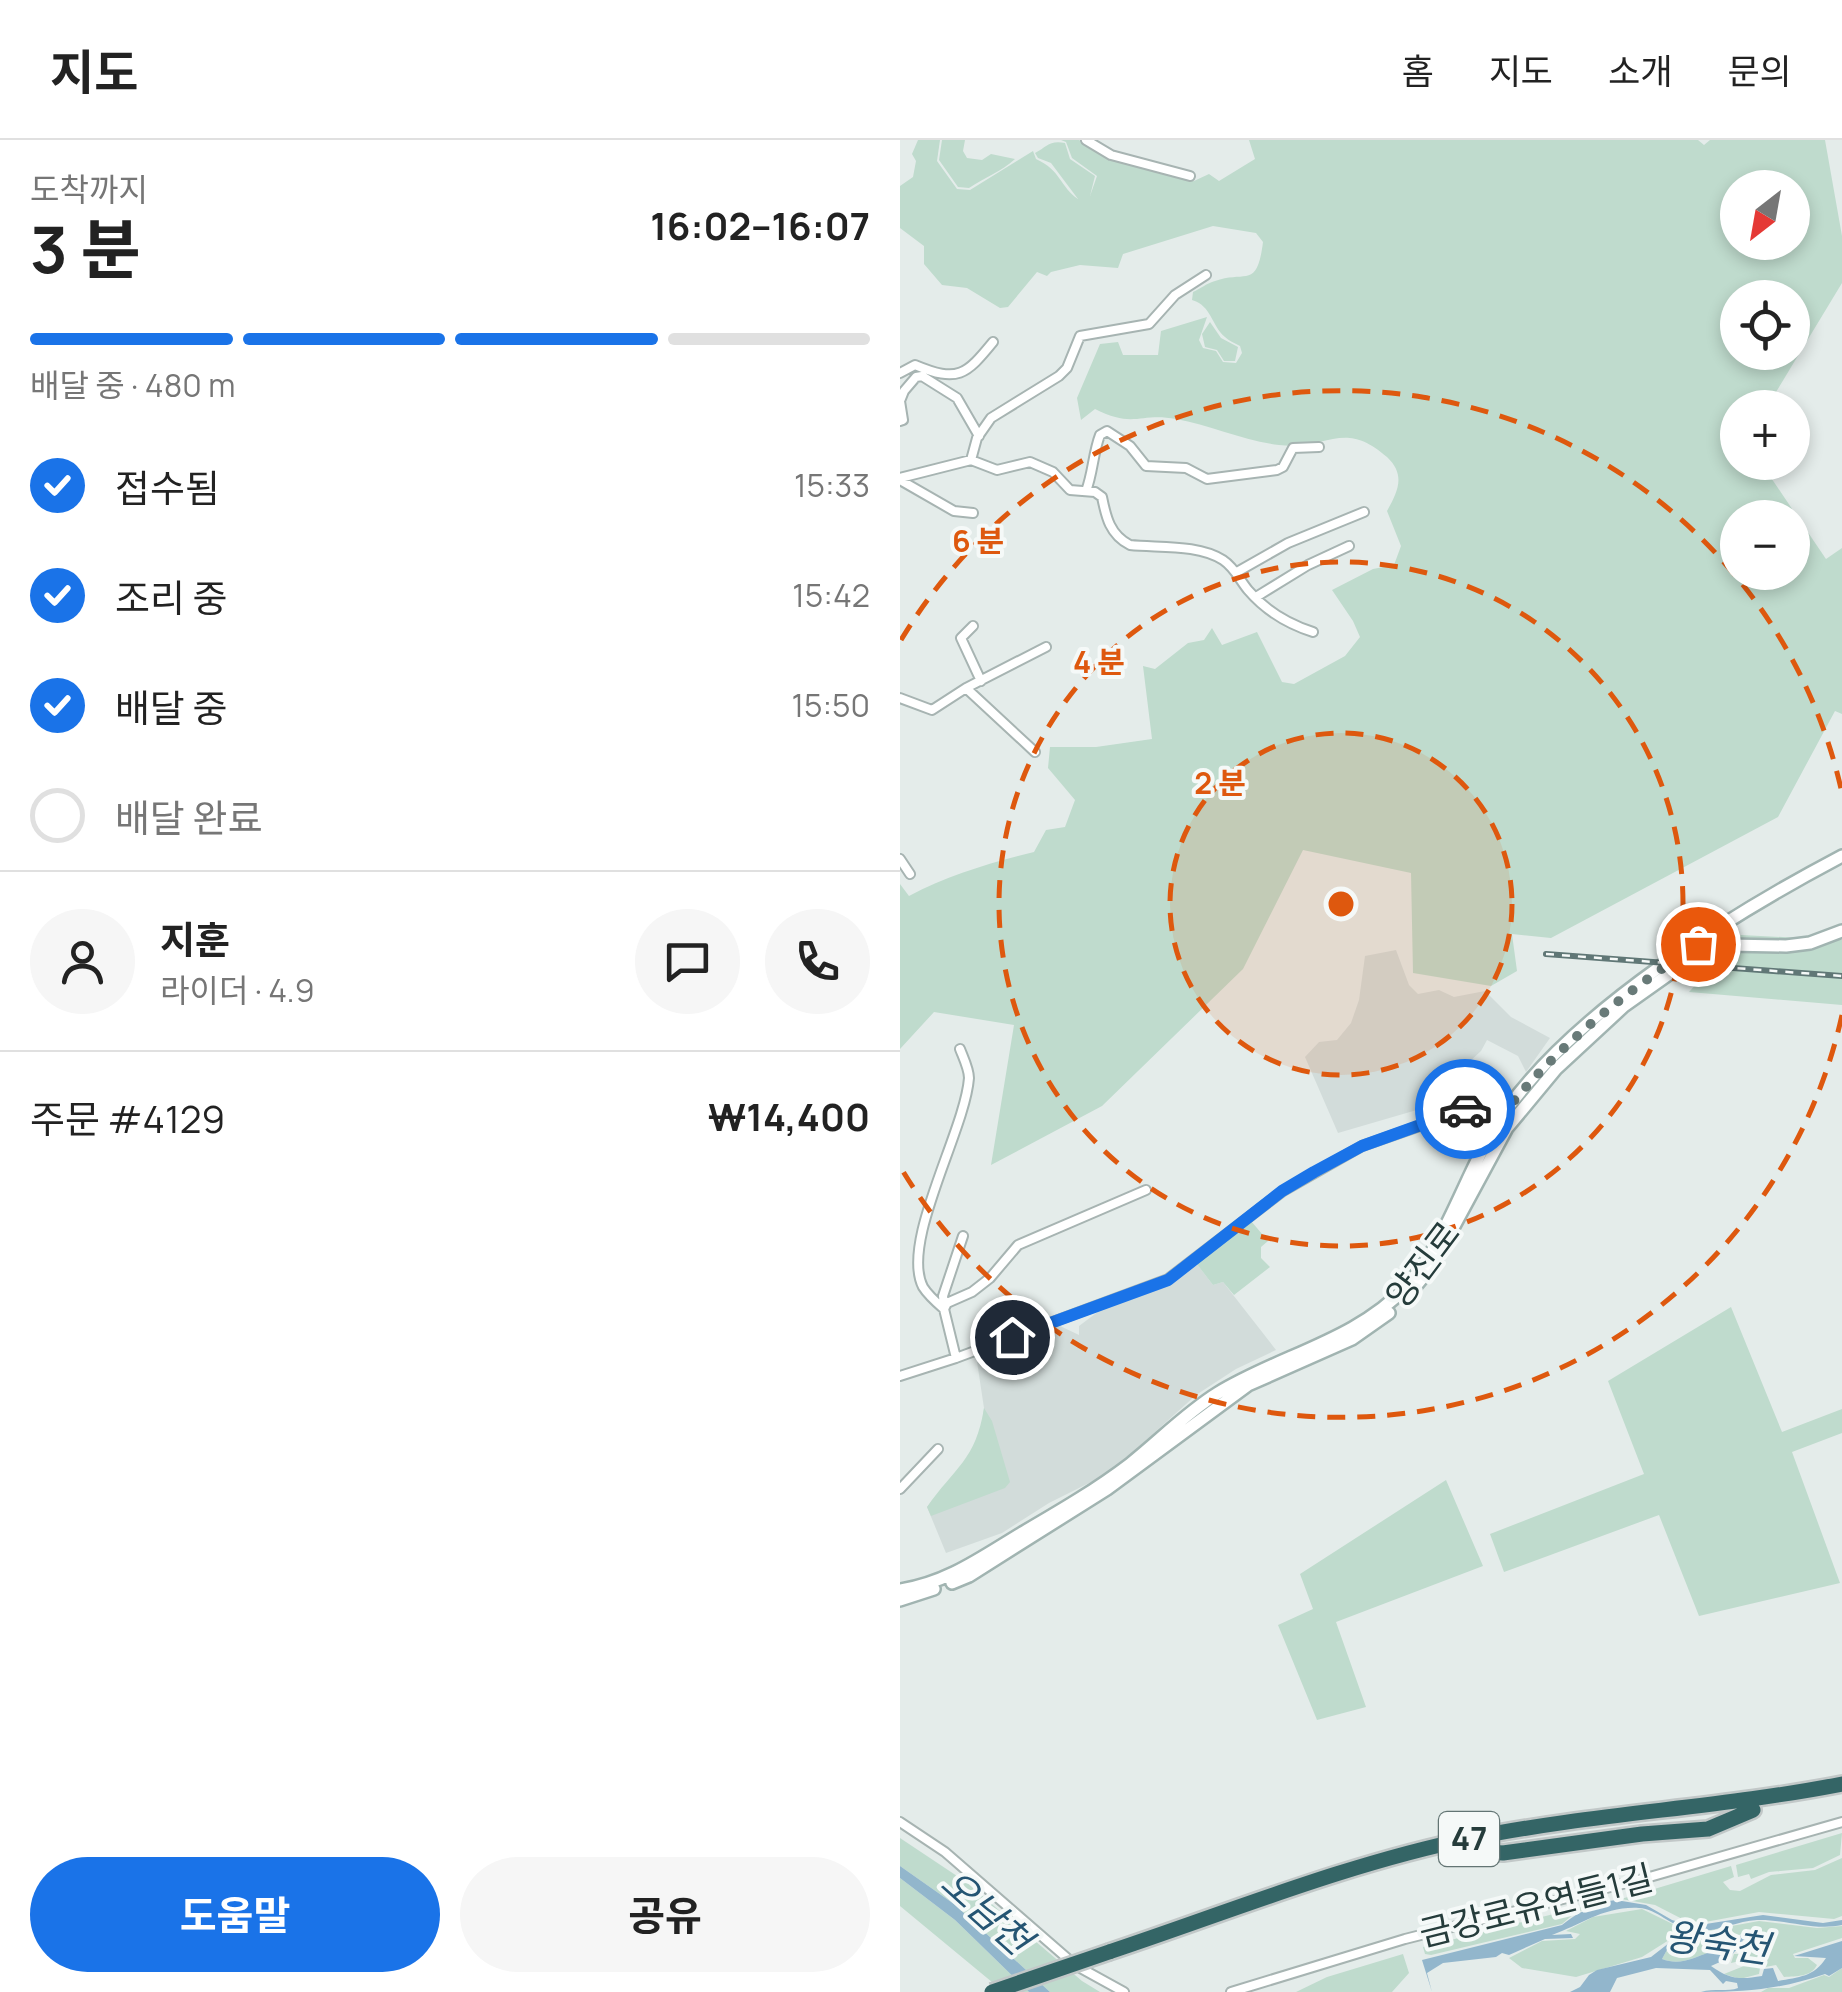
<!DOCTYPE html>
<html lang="ko">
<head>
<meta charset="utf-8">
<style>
	body { margin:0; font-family:Manrope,"Noto Sans KR",sans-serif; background:#f6f6f6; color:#222; height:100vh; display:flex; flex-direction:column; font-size:38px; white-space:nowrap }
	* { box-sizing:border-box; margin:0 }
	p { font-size:32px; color:#767676 }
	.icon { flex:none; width:55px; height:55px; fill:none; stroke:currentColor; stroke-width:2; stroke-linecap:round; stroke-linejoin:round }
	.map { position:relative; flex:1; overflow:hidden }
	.panel { display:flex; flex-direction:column; background:#fff; width:900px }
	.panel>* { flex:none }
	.needle { width:65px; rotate:211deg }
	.controls { position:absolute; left:820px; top:30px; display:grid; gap:20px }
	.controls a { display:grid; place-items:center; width:90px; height:90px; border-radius:50%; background:#fff; box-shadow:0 5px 15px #0003; font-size:50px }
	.pin { position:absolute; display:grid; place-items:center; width:85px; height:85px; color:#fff; margin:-42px; border:5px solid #fff; border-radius:50%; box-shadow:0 2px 10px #0007 }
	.courier { position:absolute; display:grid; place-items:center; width:100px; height:100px; margin:-50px; border:8px solid #1a73e8; border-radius:50%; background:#fff; color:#222; box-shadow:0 2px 12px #0007 }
	.head em { font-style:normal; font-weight:700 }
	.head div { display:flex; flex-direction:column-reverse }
	.head { display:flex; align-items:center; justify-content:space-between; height:170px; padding:0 30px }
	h1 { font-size:65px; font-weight:700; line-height:75px }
	.bar { display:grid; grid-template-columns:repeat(4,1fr); gap:15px 10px; align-content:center; height:120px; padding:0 30px }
	.bar i { height:12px; border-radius:8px; background:#e0e0e0 }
	.bar .current { background:#1a73e8 }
	.bar p { grid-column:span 4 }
	.line { display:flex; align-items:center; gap:25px; padding:0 30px; border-top:2px solid #e0e0e0 }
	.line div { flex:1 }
	.round { display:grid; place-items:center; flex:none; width:105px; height:105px; border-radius:52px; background:#f6f6f6 }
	ol { padding:0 30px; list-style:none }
	li { display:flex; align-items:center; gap:30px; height:110px }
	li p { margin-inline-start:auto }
	li .icon { padding:10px; border-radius:50%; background:#1a73e8; color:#fff; stroke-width:4 }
	li:last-child { color:#767676 }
	li i { width:55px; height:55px; border:5px solid #e0e0e0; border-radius:50% }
	.primary-button { display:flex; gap:20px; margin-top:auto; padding:20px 30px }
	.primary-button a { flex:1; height:115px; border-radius:60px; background:#1a73e8; color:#fff; font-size:40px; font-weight:700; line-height:115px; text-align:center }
	.primary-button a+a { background:#f6f6f6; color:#222 }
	header { display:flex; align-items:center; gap:60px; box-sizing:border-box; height:140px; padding:0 50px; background:#fff; border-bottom:2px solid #e0e0e0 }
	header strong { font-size:48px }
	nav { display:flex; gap:55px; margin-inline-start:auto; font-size:35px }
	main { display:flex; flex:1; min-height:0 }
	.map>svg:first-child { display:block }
</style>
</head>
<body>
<header>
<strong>지도</strong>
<nav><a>홈</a><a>지도</a><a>소개</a><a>문의</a></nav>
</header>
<main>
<section class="panel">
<div class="head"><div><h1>3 분</h1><p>도착까지</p></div><em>16:02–16:07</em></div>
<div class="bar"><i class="current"></i><i class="current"></i><i class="current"></i><i></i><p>배달 중 · 480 m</p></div>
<ol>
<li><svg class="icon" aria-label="check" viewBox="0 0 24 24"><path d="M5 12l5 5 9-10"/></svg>접수됨<p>15:33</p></li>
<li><svg class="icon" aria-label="check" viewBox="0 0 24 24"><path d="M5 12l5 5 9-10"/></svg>조리 중<p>15:42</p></li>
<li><svg class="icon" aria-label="check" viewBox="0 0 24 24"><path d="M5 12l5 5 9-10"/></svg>배달 중<p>15:50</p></li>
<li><i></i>배달 완료</li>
</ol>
<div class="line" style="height:180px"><a class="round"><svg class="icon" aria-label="person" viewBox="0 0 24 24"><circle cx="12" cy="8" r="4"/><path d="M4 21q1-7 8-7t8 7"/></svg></a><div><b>지훈</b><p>라이더 · 4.9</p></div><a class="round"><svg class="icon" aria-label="chat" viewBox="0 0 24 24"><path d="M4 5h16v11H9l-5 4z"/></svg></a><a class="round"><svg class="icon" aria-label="phone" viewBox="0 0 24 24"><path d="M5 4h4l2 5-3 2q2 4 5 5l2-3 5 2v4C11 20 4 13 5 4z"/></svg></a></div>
<div class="line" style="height:130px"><div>주문 #4129</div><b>₩14,400</b></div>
<div class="primary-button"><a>도움말</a><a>공유</a></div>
</section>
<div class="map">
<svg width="942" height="1852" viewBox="0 0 942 1852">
	<rect width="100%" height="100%" fill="#e4ecea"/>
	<path fill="#d2dcda" d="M496 810 509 845 518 854 539 850 554 857 585 851 611 877 650 898 626 932 618 916 587 900 581 911 553 937 552 944 527 967 438 993 405 917 419 902 437 900 451 883 459 860 465 816Z
		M296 1123 313 1145 323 1142 376 1210 336 1229 296 1255 211 1332 149 1363 102 1393 46 1413 27 1367 72 1313 80 1296 84 1268 76 1215 158 1185 179 1195V1186L203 1168 266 1145Z"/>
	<path fill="#bfdbcd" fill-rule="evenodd" d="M18 0H40L37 21 57 49 70 50 133 11 136 19C161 30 160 47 178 59L151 23 138 18 135 13C147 7 149 0 165 3L170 19 195 36 190 56 197 36 172 18 166 2 161 0H179L209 19 294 41 309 34 319 41 355 19 349 0H798L804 5 810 0H925L942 96V143L867 267 838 268V322L861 323 926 419 942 408V574L935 571 878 677 651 798 612 794 617 831 591 846 513 833 511 733 403 710 343 829 202 966 91 1025 114 885 34 872 0 909V744L9 756C49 735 90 723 134 712L146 690 165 687 175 660 148 628 150 607H196L252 599 243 526 255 529 288 503 304 500 312 488 322 505 357 492 382 542 394 544 445 516 460 497 453 481 432 450 473 429 494 425 501 406 487 371C498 351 506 335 487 317 443 278 427 311 379 305 344 301 310 285 276 279 240 272 234 289 195 269L181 280 177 258 200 204 218 202 223 215H258L261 191 307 177 299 200 303 208 316 211 323 222 336 223 342 213 340 206C335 203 329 201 325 197 311 185 312 166 292 160L293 152C300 149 307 143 315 141 346 130 357 150 363 102L356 93 313 86 223 114 218 128 180 125 151 132 147 136 137 132 108 167 100 168 67 148 42 145 24 124V106L0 88V46L13 37 16 21 12 14ZM838 48H892V102H838ZM838 158H892V212H838ZM838 378H892V432H838Z
		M42 0H65L63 11 67 18 82 20 91 14 115 19C101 32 85 37 69 48L58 47 39 20Z
		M310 182 321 198 338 207 335 221H324L317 210 305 207 302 194Z
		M841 795 942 800V865L789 852Z
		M351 1081 368 1101 361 1107V1118L370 1127 334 1155 323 1142 313 1145 296 1123Z
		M831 1167 882 1292 942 1269V1293L892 1312 940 1443 799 1476 759 1375 604 1432 590 1394 744 1334 708 1241Z
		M84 1268 92 1281 110 1342 105 1348 31 1376 27 1367C54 1328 76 1320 84 1268Z
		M546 1340 583 1426 436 1482 466 1567 417 1580 378 1485 413 1469 400 1434Z
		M942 1693 940 1715 913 1728 869 1732 851 1739 849 1734 838 1737 836 1725Z
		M0 1698 66 1742 182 1841 200 1852H150L54 1764 0 1726Z
		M942 1718V1776L934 1779 859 1772 800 1783 788 1782 755 1765 721 1759 831 1726 834 1737 823 1742 830 1750 840 1751 871 1735 915 1730Z
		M0 1738 55 1780 129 1852H104L0 1766Z
		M689 1765 690 1769 676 1772 662 1784 531 1815 525 1814 523 1807Z
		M742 1769 787 1791H804L859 1781 917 1788 942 1786V1798L893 1814 895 1818H908L917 1825C911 1837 897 1836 884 1837L876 1825 860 1828 859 1834 840 1839 824 1834 844 1826 840 1821 831 1823 834 1814H850L856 1808 853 1803 847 1802 858 1789 823 1800 806 1795 769 1800 742 1817 676 1837 622 1828 609 1818 642 1801 675 1799 680 1794 666 1791 693 1777Z
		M808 1798 813 1803 810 1812C793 1818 780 1826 762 1819L768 1808 790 1800Z
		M503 1814 509 1833 492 1852H396L427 1837Z
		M942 1828V1852H861L868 1848H889L924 1835 929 1837Z"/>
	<path fill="#92b6cc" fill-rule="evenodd" d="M0 1726 54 1764 150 1852H129L55 1780 0 1738Z
		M716 1760 746 1765 772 1780 793 1786 863 1775 923 1783 942 1780V1785C913 1791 886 1779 857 1780 835 1781 812 1795 789 1790 771 1786 757 1769 739 1768 704 1766 681 1785 652 1795L671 1794 673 1798 645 1799 609 1815 602 1813 596 1817 543 1823 527 1833 532 1852 522 1820 662 1785C675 1775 691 1764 708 1766L709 1761Z
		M857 1790 842 1801 854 1805V1808L845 1812 837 1809 829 1818 811 1826C829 1839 839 1840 862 1836L864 1829 873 1828 878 1841C899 1837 914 1837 926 1818L894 1816 942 1801V1828L929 1836 925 1834C882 1849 847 1852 801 1852 814 1848 828 1852 838 1848L837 1843 826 1841 823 1844 810 1830 756 1828 717 1838 710 1852H670L680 1847 689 1835 697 1830 751 1817 769 1803 805 1797 815 1802 826 1801ZM808 1799 813 1803 810 1812C793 1818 780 1826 762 1819L768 1808 790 1800Z"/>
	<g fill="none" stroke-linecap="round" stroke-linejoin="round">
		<defs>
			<path id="street" d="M186 0 211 15 290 36
				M0 233 15 225C58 243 66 235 93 202
				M0 281 3 280 0 261 4 251 16 237 22 236 57 258 79 296
				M71 320 77 298 91 278 159 236 167 228 180 196 249 184 275 155 306 135
				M0 338 71 320 97 330 130 322 153 332 170 350 195 352 202 357C206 377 210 395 230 405 259 408 298 404 323 420 335 428 339 439 348 450 365 470 388 484 413 492
				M0 340 54 371 73 373
				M186 351C193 333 193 313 200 295L207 291 230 306 246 326 286 328 307 339 377 330 383 327 393 308 419 307
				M337 432 388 403 464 372
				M356 457 408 425 449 406
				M73 486 61 498 81 541
				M66 548 135 612
				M0 558 32 570 66 548 146 507
				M0 719 10 734
				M44 1165 43 1156 63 1096
				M44 1169C37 1163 28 1155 23 1147 0 1102 65 991 69 938 69 929 63 917 60 909
				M56 1218 44 1169 47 1163 72 1152 90 1138 118 1105 246 1050
				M0 1236 56 1218 268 1139 383 1051 462 1006 580 965 611 969
				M0 1349 38 1309
				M0 1682 45 1712 175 1825 224 1852
				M331 1852 505 1799 746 1738 942 1682"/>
			<path id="secondary" d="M510 1153 533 1125 607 988 656 929 724 866 803 810 828 805 886 806 910 803 942 791
				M52 1443 69 1436 207 1349 348 1245 452 1199 489 1173
				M0 1450C47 1443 82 1417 122 1393 158 1372 196 1350 230 1324 259 1301 287 1272 318 1253 380 1215 456 1201 507 1146 552 1095 567 1024 607 969 680 868 832 774 942 716
				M0 1460 34 1449"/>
			<path id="highway" d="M564 1710 603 1713 742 1694 808 1689 853 1670
				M209 1812C329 1772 449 1723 572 1698 695 1673 820 1668 942 1644"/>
		</defs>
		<use href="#street" stroke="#a7b4b2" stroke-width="12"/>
		<use href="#secondary" stroke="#a1b4b1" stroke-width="16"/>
		<use href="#highway" stroke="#c2c8c8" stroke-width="20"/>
		<use href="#street" stroke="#fff" stroke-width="8"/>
		<use href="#secondary" stroke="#fff" stroke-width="11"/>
		<use href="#highway" stroke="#346566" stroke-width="15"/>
		<defs>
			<path id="rail" d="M646 814 942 836"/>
		</defs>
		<use href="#rail" stroke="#607776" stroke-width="6"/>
		<use href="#rail" stroke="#f5f9f8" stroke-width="2.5" stroke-dasharray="8" stroke-linecap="butt"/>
		<defs>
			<path id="highway-bridge" d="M92 1852 209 1812"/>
		</defs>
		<use href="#highway-bridge" stroke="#c2c8c8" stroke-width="20" stroke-linecap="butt"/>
		<use href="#highway-bridge" stroke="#346566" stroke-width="15"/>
	</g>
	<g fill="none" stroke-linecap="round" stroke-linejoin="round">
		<path stroke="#687a78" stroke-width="10" stroke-dasharray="0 18" d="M565 969 580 964 608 968C663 901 726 852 798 804"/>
		<path stroke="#1a73e8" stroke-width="12" d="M112 1197 268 1140 382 1051 414 1032 462 1006 565 969"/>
	</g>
	<circle cx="441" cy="764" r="171" fill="#de580e" fill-opacity=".12"/>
	<g fill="none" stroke="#de580e" stroke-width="5" stroke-dasharray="18 12">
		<circle cx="441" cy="764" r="171"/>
		<circle cx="441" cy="764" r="342"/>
		<path d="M942 875A513 513 0 0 1 1 1028M1 500A513 513 0 0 1 942 653"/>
	</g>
	<g text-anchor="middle" stroke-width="8" stroke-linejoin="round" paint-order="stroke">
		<rect fill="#f5f9f8" stroke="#637574" stroke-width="2.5" x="539" y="1672" width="60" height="54" rx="8"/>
		<g font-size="32" font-weight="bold" fill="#253c3b">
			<text x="569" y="1710">47</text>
		</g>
		<g font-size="35" fill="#253c3b" stroke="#f5f9f8">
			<text transform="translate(523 1125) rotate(-53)" y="12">양진로</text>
			<text transform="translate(636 1766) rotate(-14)" y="12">금강로유연들1길</text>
		</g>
		<g font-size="38" font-style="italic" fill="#255573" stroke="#f5f9f8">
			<text transform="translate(86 1772) rotate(42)" y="13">오남천</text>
			<text transform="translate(817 1803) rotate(8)" y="13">왕숙천</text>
		</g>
	</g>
	<circle cx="441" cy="764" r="15" fill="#de580e" stroke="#f5f9f8" stroke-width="5"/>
	<g font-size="30" text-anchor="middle" font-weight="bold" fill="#de580e" stroke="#f5f9f8" stroke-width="8" stroke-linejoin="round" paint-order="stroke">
		<text x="78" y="412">6 분</text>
		<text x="199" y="533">4 분</text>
		<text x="320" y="654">2 분</text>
	</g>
</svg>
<div class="controls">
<a><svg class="needle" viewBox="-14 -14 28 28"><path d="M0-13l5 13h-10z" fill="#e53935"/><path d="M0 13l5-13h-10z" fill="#767676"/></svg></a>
<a><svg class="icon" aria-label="locate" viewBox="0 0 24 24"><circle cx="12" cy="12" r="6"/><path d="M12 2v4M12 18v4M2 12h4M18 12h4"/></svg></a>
<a>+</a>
<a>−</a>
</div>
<div class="pin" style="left:798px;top:804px;background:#ea580c"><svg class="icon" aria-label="bag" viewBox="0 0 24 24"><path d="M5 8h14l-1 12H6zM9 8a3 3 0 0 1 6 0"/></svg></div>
<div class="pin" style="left:112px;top:1197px;background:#1f2937"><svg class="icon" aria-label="home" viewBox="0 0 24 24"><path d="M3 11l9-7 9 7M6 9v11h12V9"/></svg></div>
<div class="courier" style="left:565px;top:969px"><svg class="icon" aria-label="car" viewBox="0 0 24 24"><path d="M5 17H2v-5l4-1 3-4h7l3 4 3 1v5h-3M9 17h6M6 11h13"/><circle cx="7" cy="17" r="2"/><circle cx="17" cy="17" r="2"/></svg></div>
</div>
</main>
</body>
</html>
